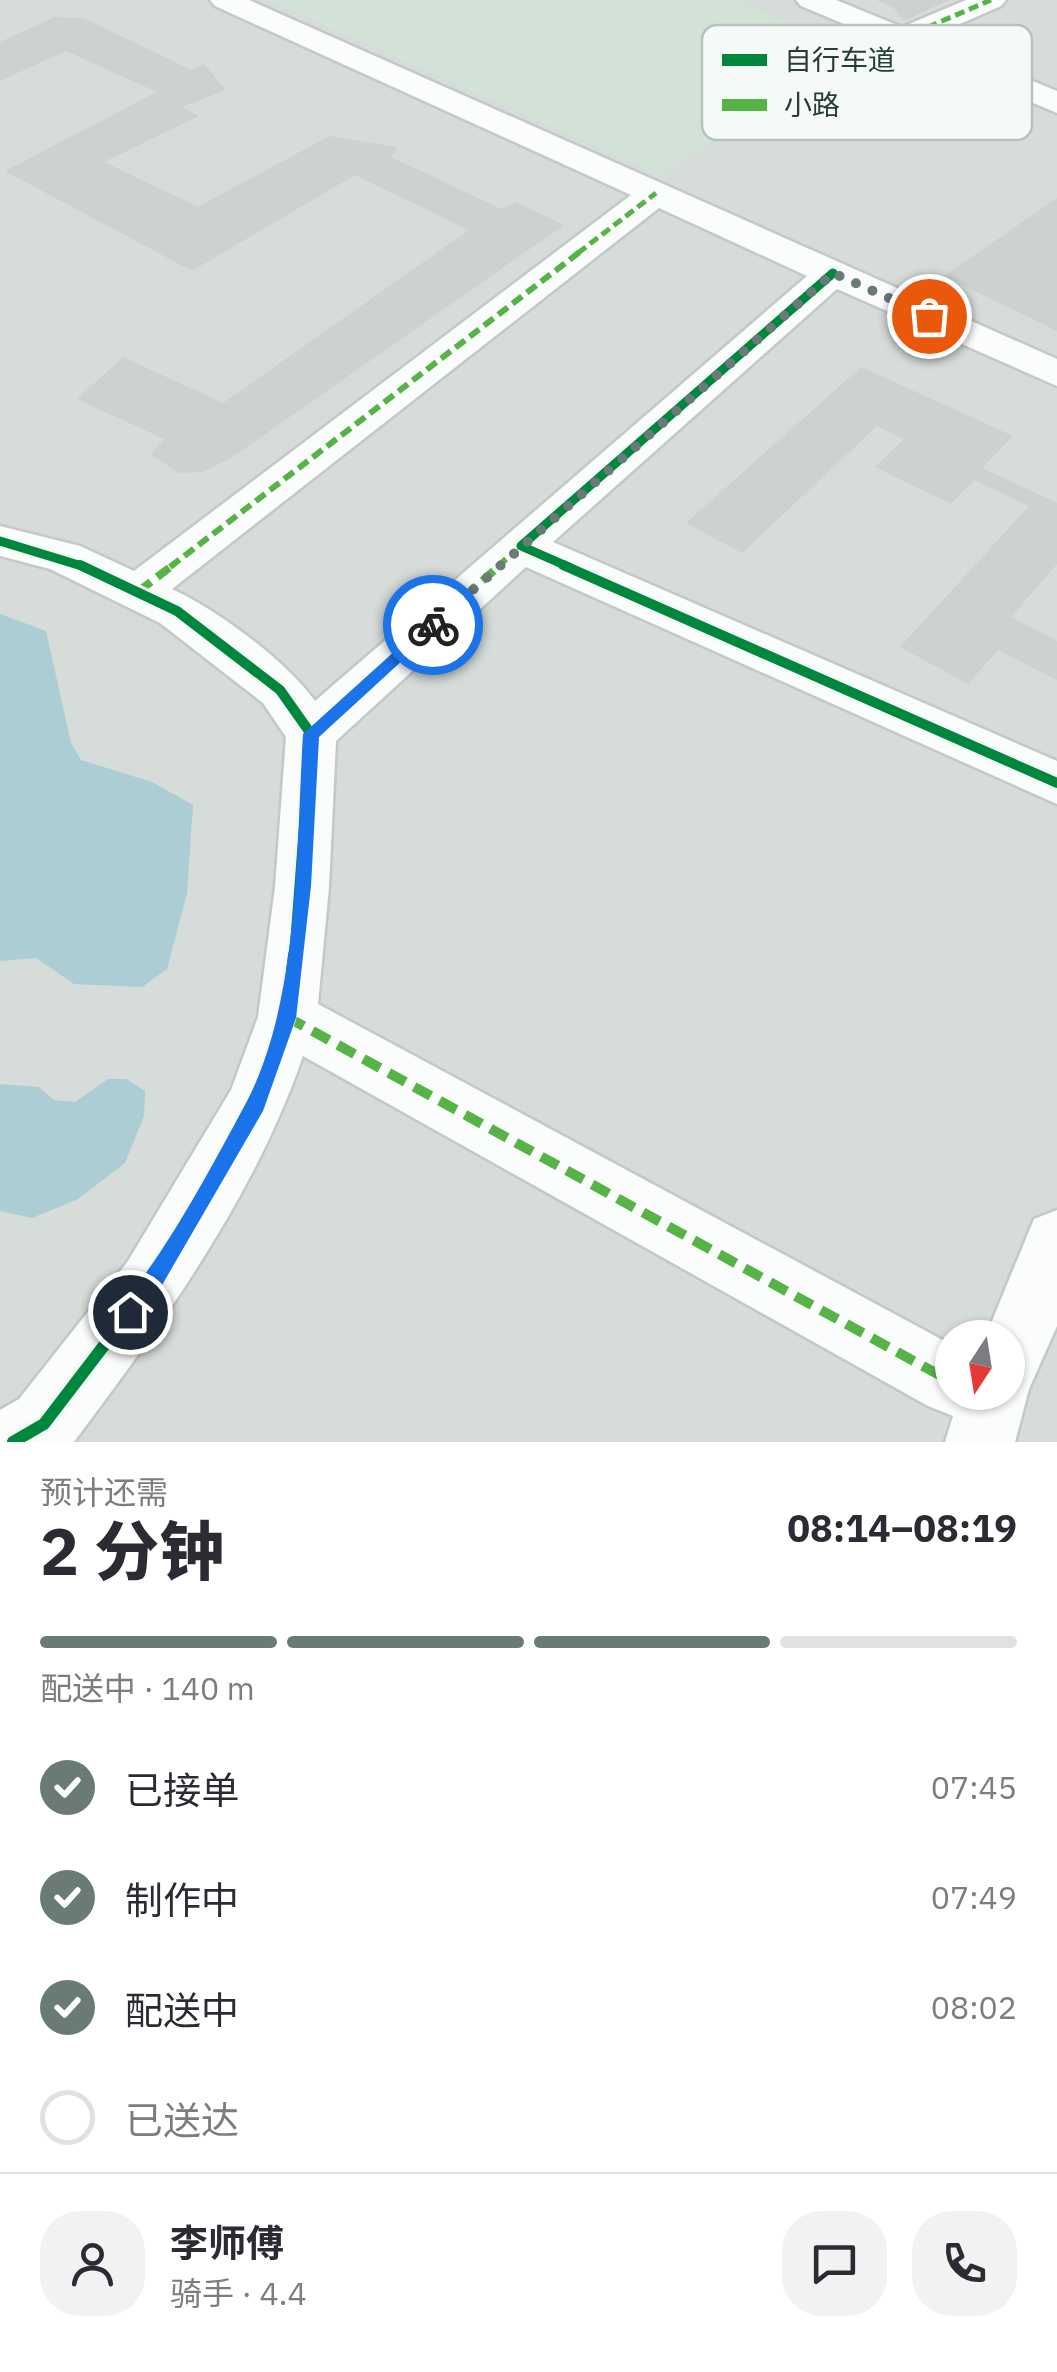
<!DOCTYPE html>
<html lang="zh">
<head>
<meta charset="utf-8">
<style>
	body { margin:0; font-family:"IBM Plex Sans","Noto Sans SC",sans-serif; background:#f2f2f3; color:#2b2b33; height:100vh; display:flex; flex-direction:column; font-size:38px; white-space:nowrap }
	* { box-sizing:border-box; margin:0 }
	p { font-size:32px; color:#7c7c81 }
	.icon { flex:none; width:55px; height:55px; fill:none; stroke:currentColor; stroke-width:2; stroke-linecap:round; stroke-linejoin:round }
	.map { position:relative; height:1442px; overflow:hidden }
	.side { display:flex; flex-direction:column; background:#fff; flex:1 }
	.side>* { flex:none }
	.needle { width:65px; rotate:192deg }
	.fabs { position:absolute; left:935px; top:1320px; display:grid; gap:20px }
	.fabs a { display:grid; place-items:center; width:90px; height:90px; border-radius:50%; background:#fff; box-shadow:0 2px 8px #0004; font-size:50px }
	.pin { position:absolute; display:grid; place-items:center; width:85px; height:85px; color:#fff; margin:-42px; border:5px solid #fff; border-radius:50%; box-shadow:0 2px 10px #0007 }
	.courier { position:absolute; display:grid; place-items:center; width:100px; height:100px; margin:-50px; border:8px solid #1a73e8; border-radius:50%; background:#fff; color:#222; box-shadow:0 2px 12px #0007 }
	.headline em { font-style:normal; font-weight:800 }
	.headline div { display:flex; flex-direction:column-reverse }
	.headline { display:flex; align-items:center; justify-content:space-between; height:170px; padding:0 40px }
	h1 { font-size:65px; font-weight:800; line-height:75px }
	.bar { display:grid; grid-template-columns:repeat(4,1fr); gap:15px 10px; align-content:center; height:120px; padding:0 40px }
	.bar i { height:12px; border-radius:8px; background:#e1e1e2 }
	.bar .selected { background:#6a7a76 }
	.bar p { grid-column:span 4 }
	.line { display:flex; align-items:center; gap:25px; padding:0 40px; border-top:2px solid #e1e1e2 }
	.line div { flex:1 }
	.round { display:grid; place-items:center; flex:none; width:105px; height:105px; border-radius:40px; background:#f2f2f3 }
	ol { padding:0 40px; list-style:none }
	li { display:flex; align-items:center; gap:30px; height:110px }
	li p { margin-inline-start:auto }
	li .icon { padding:10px; border-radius:50%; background:#6a7a76; color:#fff; stroke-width:4 }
	li:last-child { color:#7c7c81 }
	li i { width:55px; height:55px; border:5px solid #e1e1e2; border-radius:50% }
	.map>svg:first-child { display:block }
</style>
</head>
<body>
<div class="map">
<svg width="1057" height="1442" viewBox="0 0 1057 1442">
	<rect width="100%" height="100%" fill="#e7ebe9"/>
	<path fill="#d5dcd9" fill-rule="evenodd" d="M0 0H1057V1442H0ZM952 1338H1008V1392H952Z"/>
	<path fill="#d2e2d7" d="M269 0H737L858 54 786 100 759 85 721 103 740 121 661 176Z"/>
	<path fill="#accdd4" d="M0 614 46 631 71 743 81 760 152 782 193 805 187 893 167 969 142 987 74 984 36 958 0 961Z
		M108 1079H126L145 1091 144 1116 125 1163 78 1199 32 1218 0 1211V1084L39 1087 54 1100 75 1102Z"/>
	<path fill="#cdd2d0" d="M876 0H949L904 21 893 7Z
		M55 17 84 18 191 70 204 64 226 90 182 107 199 116 104 162 198 207 329 136 397 147 391 157 501 209 516 202 564 225 231 458 202 472 178 473 151 454 164 439 77 399 123 357 223 403 469 230 355 175 192 271 5 171 157 92 66 51 0 81V42Z
		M1057 198V331L944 276Z
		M861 367 1013 436 982 468 1057 503V564L1011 617 1057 641V680L998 650 968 684 900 647 1029 506 974 480 951 504 875 467 904 439 877 426 742 553 686 523Z"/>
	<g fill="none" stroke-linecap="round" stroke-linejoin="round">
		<defs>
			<path id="minor" d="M210 0H249L1057 359V386L837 289 553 542 1057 761V804L526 567 336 741 329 887 318 1004 952 1345V1392H1008V1338H985L1034 1219 1057 1210V1326L1029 1389 1015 1442H945L953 1416 928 1406 303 1056C254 1198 163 1323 74 1442H0V1410L19 1399 128 1261 231 1090 258 1017 275 887 286 737 263 703 160 623 50 569 0 556V526L80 546 134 571 631 195 215 6ZM659 208 807 276 315 701C285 660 219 611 172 589Z
				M796 0H836L902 27 966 0H1006L1001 6 928 38 1057 91V113L801 6Z"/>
		</defs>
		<use href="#minor" stroke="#c4c8c6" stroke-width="5"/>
		<use href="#minor" fill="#fbfcfc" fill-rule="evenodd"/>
		<path stroke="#56b346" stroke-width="5" stroke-dasharray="10 5" stroke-linecap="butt" d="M900 39 991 0
			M578 253 656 193"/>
		<path stroke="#56b346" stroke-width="6" stroke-dasharray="12 6" stroke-linecap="butt" d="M170 567 581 251
			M497 567 521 546"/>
		<path stroke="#56b346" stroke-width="8" stroke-dasharray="15 8" stroke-linecap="butt" d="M139 591 173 565
			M311 734 500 565"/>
		<path stroke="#56b346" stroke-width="10" stroke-dasharray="19 10" stroke-linecap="butt" d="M287 1017 952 1382
			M971 1392 991 1404"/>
		<defs>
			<path id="cycleway-far2" d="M0 541 85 567
				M569 567 521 546 833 273"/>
			<path id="cycleway-far1" d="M80 565 177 611 280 690 311 734 294 958
				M563 565 1057 783"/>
			<path id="cycleway" d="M13 1442 44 1424 151 1284 256 1104 287 1017 294 955"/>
		</defs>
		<use href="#cycleway-far2" stroke="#f5f9f7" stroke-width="14"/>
		<use href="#cycleway-far1" stroke="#f5f9f7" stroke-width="16"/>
		<use href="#cycleway" stroke="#f5f9f7" stroke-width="19"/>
		<use href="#cycleway-far2" stroke="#00873e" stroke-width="9"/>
		<use href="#cycleway-far1" stroke="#00873e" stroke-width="10"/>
		<use href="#cycleway" stroke="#00873e" stroke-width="12"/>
	</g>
	<path fill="#1a73e8" d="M428 621 441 625 319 737 311 886 296 1018 263 1111 158 1292 137 1320H122C116 1305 131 1293 140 1281 178 1230 215 1161 246 1103 300 1000 296 849 303 734Z"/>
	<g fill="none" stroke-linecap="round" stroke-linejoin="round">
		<path stroke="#6a7a76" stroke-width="10" stroke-dasharray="0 18" d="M433 625 833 273 929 316"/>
	</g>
	<rect x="702" y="25" width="330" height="115" rx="15" fill="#f5f9f7" stroke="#b7c1be" stroke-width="2.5"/>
	<rect x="722" y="54" width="45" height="12" fill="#00873e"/>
	<rect x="722" y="99" width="45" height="12" fill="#56b346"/>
	<g font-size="28" fill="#263d38">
		<text x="784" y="70">自行车道</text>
		<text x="784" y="115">小路</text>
	</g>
</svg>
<div class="fabs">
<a><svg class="needle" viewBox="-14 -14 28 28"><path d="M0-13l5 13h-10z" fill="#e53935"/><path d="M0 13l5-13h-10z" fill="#7c7c81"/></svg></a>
</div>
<div class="pin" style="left:929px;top:316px;background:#ea580c"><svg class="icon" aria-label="bag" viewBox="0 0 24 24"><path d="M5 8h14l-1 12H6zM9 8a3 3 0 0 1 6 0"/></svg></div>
<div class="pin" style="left:130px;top:1312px;background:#1f2937"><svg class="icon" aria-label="home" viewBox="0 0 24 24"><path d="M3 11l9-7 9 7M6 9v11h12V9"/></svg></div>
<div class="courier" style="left:433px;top:625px"><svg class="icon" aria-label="bike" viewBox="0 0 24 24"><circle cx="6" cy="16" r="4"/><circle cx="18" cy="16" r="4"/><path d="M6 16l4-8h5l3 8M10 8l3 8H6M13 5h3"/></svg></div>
</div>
<section class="side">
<div class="headline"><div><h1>2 分钟</h1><p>预计还需</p></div><em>08:14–08:19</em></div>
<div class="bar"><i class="selected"></i><i class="selected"></i><i class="selected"></i><i></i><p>配送中 · 140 m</p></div>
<ol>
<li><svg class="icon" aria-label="check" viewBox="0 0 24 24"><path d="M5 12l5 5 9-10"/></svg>已接单<p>07:45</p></li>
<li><svg class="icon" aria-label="check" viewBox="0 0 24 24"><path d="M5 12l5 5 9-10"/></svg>制作中<p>07:49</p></li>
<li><svg class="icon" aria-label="check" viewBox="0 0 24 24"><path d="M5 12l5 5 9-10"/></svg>配送中<p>08:02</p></li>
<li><i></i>已送达</li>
</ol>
<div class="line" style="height:180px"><a class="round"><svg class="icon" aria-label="person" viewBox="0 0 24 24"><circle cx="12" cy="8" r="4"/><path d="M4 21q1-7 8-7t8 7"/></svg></a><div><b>李师傅</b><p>骑手 · 4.4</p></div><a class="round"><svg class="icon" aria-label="chat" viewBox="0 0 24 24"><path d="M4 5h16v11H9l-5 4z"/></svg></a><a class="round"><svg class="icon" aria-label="phone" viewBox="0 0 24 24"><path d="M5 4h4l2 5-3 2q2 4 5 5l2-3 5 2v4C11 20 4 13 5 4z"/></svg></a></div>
</section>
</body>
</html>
